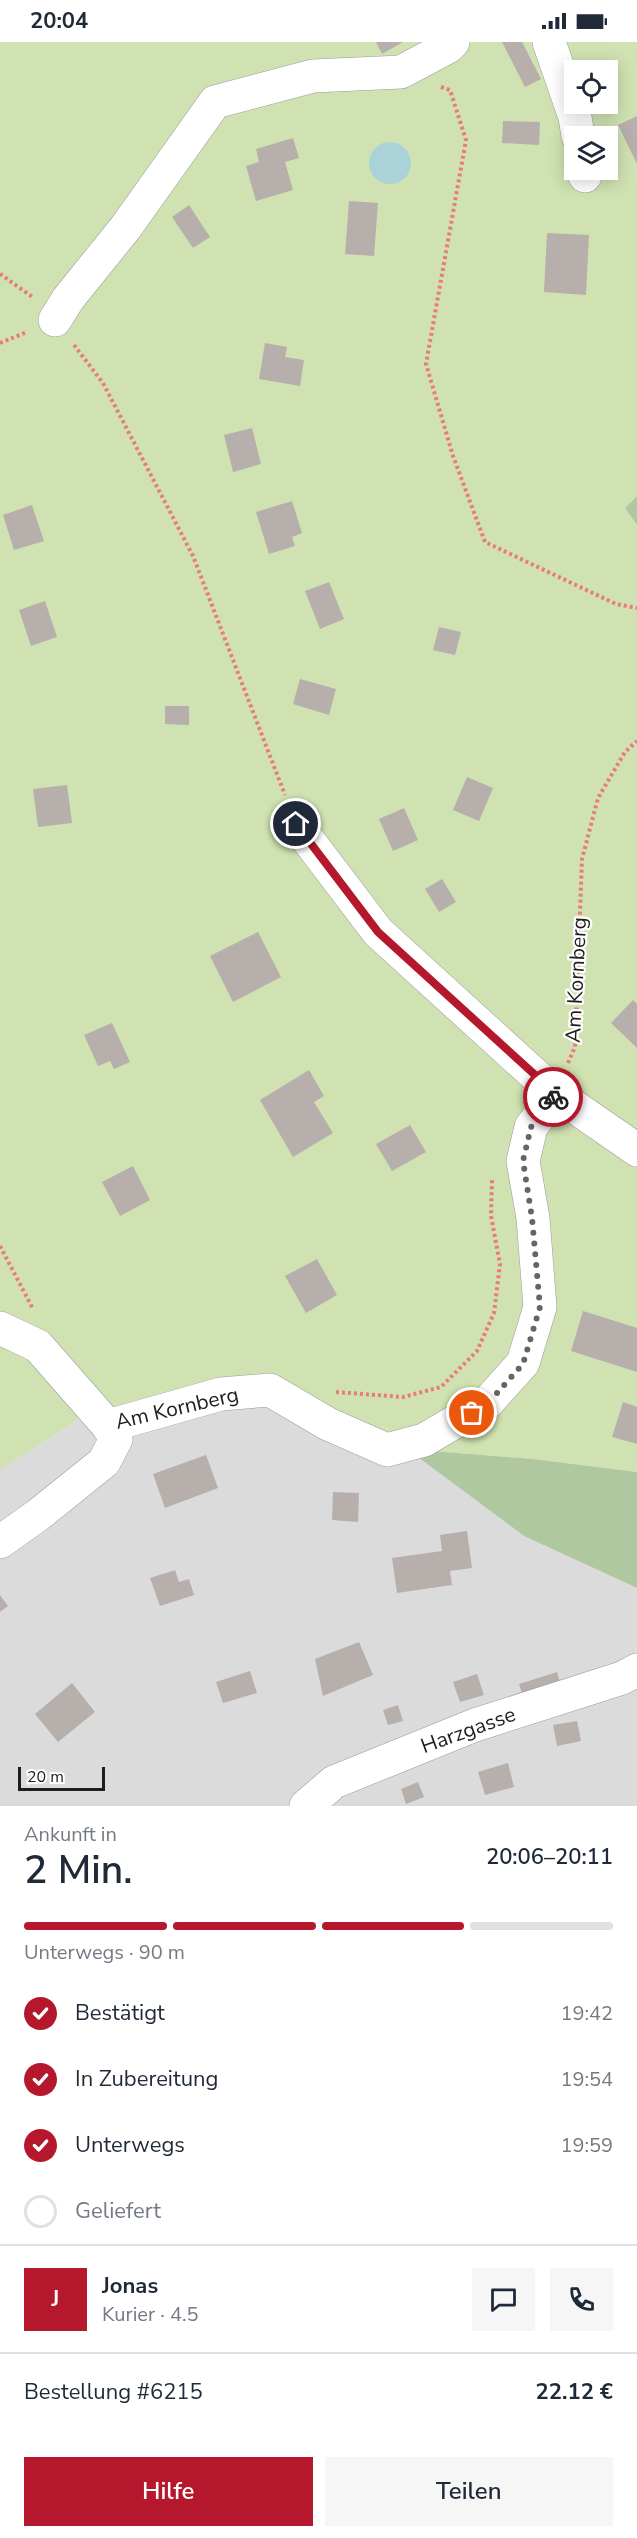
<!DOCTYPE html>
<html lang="de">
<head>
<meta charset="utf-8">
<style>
	body { margin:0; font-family:"Nunito Sans",sans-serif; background:#f6f6f7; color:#1f2937; height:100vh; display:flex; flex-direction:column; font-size:22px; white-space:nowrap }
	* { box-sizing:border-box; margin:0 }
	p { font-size:20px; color:#747a83 }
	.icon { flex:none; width:33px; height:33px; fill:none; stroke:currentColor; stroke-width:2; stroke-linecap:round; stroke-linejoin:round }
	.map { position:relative; height:1764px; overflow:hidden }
	.details { display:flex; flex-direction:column; background:#fff; flex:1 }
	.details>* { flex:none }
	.buttons { position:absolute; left:564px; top:18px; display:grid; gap:12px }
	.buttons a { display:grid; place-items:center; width:54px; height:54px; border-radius:0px; background:#fff; box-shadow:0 3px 15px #0003; font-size:30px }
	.scale { position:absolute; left:18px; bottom:15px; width:87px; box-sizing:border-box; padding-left:6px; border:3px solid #1e1e1e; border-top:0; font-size:16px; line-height:21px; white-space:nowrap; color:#1e1e1e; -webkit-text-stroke:4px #fff; paint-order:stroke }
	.pin { position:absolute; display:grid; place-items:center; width:51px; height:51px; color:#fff; margin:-26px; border:3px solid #fff; border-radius:50%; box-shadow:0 2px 6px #0007 }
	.courier { position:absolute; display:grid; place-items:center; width:60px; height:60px; margin:-30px; border:4px solid #b5172c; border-radius:50%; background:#fff; color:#222; box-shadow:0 2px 8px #0007 }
	.head em { font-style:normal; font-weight:600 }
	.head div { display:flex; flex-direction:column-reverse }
	.head { display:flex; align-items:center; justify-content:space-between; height:102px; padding:0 24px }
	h1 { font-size:39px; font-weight:600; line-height:45px }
	.bar { display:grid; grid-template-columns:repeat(4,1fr); gap:9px 6px; align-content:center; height:72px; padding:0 24px }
	.bar i { height:8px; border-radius:4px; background:#e0e1e3 }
	.bar .active { background:#b5172c }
	.bar p { grid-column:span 4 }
	.line { display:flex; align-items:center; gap:15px; padding:0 24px; border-top:2px solid #e0e1e3 }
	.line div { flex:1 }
	.round { display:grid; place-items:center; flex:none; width:63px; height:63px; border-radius:0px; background:#f6f6f7 }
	ol { padding:0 24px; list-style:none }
	li { display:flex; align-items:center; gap:18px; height:66px }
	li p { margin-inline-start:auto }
	li .icon { padding:6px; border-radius:50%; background:#b5172c; color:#fff; stroke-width:4 }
	li:last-child { color:#747a83 }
	li i { width:33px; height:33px; border:3px solid #e0e1e3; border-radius:50% }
	.cta { display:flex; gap:12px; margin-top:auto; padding:12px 24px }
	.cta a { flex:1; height:69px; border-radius:0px; background:#b5172c; color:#fff; font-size:24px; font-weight:600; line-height:69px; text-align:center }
	.cta a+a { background:#f6f6f7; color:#1f2937 }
	.status { display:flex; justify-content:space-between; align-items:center; height:42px; padding:0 30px; background:#fff; direction:ltr }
	.status svg { height:16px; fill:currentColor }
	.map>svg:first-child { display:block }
</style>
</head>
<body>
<div class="status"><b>20:04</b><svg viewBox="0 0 49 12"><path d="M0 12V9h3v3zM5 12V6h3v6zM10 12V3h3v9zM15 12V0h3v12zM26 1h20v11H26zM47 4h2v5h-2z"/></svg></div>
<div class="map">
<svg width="637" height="1764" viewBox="0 0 637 1764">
	<rect width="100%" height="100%" fill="#eeeae5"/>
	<path fill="#dcdbdb" d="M277 1335 407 1407 524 1494 637 1546V1764H0V1428L83 1374Z"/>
	<path fill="#d0e2b1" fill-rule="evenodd" d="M0 0H637V454L625 466 637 483V1430L533 1417 407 1407 277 1335 83 1374 0 1428ZM574 28H608V62H574ZM574 94H608V128H574Z"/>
	<path fill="#b0c89f" d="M637 454V483L625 466Z
		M407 1407 533 1417 637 1430V1546L524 1494Z"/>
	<path fill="#abd2d6" d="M369 121a21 21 0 1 1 42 0a21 21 0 1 1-42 0Z"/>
	<path fill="#b7afab" d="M376 0H403L382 12Z
		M502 0H522L541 37 525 45Z
		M637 74V122L618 83Z
		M503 79 540 80 539 103 502 101Z
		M293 96 299 116 285 120 293 148 256 159 246 124 259 120 256 107Z
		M349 159 378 161 374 214 345 212Z
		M189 163 210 195 193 206 172 175Z
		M547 191 589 193 586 253 544 250Z
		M265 301 287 305 285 315 304 318 300 344 259 337Z
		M252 386 261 422 233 430 224 393Z
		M292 459 302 491 292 495 295 504 269 512 256 470Z
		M32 463 44 499 14 508 3 473Z
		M329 540 344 577 320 587 305 549Z
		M45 559 57 595 31 604 19 568Z
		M439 585 461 590 455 613 433 608Z
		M300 637 336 647 329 673 293 662Z
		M165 664H189V683L165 682Z
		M467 735 493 746 479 779 453 768Z
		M67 743 72 781 38 785 33 747Z
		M404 766 418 798 393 809 379 777Z
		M442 837 456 860 439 870 425 847Z
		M258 890 281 935 233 960 210 914Z
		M633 958 637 962V1006L611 981Z
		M112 981 130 1020 114 1027 110 1019 98 1024 84 993Z
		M309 1028 324 1054 314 1060 333 1091 293 1115 260 1058Z
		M410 1083 426 1110 392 1129 376 1102Z
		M133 1124 150 1158 120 1174 102 1140Z
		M317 1217 337 1253 306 1271 285 1234Z
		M583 1269 637 1286V1330L571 1309Z
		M623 1360 637 1365V1402L612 1395Z
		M206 1413 218 1446 165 1466 153 1432Z
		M333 1450 359 1451 358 1480 332 1478Z
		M467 1489 472 1526 450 1529 452 1543 397 1551 392 1516 442 1509 440 1493Z
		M175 1528 179 1540 189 1537 194 1553 160 1564 150 1536Z
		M0 1553 8 1564 0 1570Z
		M359 1600 373 1633 323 1654 315 1617Z
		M250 1629 257 1651 223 1661 216 1640Z
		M557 1630 561 1643 523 1655 519 1642Z
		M477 1632 484 1653 460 1660 453 1640Z
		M72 1641 95 1670 58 1700 35 1672Z
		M398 1663 403 1679 388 1683 383 1668Z
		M577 1679 581 1699 557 1704 553 1683Z
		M508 1721 514 1745 485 1753 478 1730Z
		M418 1740 424 1755 406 1762 401 1747Z"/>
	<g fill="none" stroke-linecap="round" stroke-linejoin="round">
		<defs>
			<path id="minor" d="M549 0 575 75 578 94
				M584 128 585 134
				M55 278 68 257 126 185 215 60 313 34 401 30 448 5 453 0
				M296 782 378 890 556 1052 637 1108
				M0 1286 38 1304 108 1384 116 1397 104 1420 38 1473 0 1500
				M108 1384 221 1352 270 1348 328 1382 387 1408 424 1398 487 1361 523 1321 540 1265 533 1176 523 1119 531 1085 556 1052
				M306 1764 334 1740 475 1683 622 1636 637 1628"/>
		</defs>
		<use href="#minor" stroke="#9b9b9b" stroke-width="34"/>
		<path stroke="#e97b7e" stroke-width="4" stroke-dasharray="3 3" stroke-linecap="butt" d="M441 45 450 48 466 98 426 322 453 414 485 500 616 562 637 566
			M0 232 34 256
			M0 301 27 290
			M74 303 103 341 193 514 285 753
			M568 1021 575 1005 582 817 598 756 625 710 637 699
			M0 1204 33 1267
			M336 1350 403 1355 441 1345 477 1309 494 1271 500 1222 491 1174 492 1137"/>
		<use href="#minor" stroke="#fff" stroke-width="33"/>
	</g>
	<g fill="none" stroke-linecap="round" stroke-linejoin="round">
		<path stroke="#676564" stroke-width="6" stroke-dasharray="0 10.8" d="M472 1371 488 1361 523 1322 540 1265 532 1176 523 1119 531 1085 553 1055"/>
		<path stroke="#b5172c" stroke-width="8" d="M296 782 378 890 556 1052 553 1055"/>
	</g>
	<g text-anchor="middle" stroke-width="4.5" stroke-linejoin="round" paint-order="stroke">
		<g font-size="21" fill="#1e1e1e" stroke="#fff">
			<text transform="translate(576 938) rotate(-87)" y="7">Am Kornberg</text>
			<text transform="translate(177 1366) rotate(-13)" y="7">Am Kornberg</text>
			<text transform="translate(468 1688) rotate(-20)" y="7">Harzgasse</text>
		</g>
	</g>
</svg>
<div class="buttons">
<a><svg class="icon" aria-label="locate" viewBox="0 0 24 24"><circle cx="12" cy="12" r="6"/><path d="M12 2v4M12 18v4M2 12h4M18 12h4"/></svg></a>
<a><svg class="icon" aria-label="layers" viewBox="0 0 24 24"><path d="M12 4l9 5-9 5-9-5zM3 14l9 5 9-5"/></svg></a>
</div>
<div class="scale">20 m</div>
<div class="pin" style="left:472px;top:1371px;background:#ea580c"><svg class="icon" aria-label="bag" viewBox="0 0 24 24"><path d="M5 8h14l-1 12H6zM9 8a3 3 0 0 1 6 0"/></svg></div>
<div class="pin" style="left:296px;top:782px;background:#1f2937"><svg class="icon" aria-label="home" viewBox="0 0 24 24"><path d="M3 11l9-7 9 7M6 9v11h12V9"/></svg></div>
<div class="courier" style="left:553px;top:1055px"><svg class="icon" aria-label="bike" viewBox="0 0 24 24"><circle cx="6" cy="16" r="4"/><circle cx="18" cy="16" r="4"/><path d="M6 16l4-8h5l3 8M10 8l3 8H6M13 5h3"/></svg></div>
</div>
<section class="details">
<div class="head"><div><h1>2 Min.</h1><p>Ankunft in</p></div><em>20:06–20:11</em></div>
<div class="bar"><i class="active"></i><i class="active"></i><i class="active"></i><i></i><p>Unterwegs · 90 m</p></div>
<ol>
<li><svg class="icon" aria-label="check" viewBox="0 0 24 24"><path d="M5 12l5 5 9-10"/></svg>Bestätigt<p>19:42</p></li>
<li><svg class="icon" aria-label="check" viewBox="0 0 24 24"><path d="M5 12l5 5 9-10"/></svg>In Zubereitung<p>19:54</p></li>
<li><svg class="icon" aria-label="check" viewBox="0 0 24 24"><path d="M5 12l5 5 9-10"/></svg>Unterwegs<p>19:59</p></li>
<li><i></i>Geliefert</li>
</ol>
<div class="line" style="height:108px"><b class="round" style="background:#b5172c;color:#fff">J</b><div><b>Jonas</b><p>Kurier · 4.5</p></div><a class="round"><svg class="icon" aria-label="chat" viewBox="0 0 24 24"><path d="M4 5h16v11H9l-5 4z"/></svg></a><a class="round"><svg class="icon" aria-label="phone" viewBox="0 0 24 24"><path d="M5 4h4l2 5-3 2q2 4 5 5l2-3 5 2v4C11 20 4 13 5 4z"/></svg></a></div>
<div class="line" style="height:78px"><div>Bestellung #6215</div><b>22.12 €</b></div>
<div class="cta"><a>Hilfe</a><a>Teilen</a></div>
</section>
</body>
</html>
